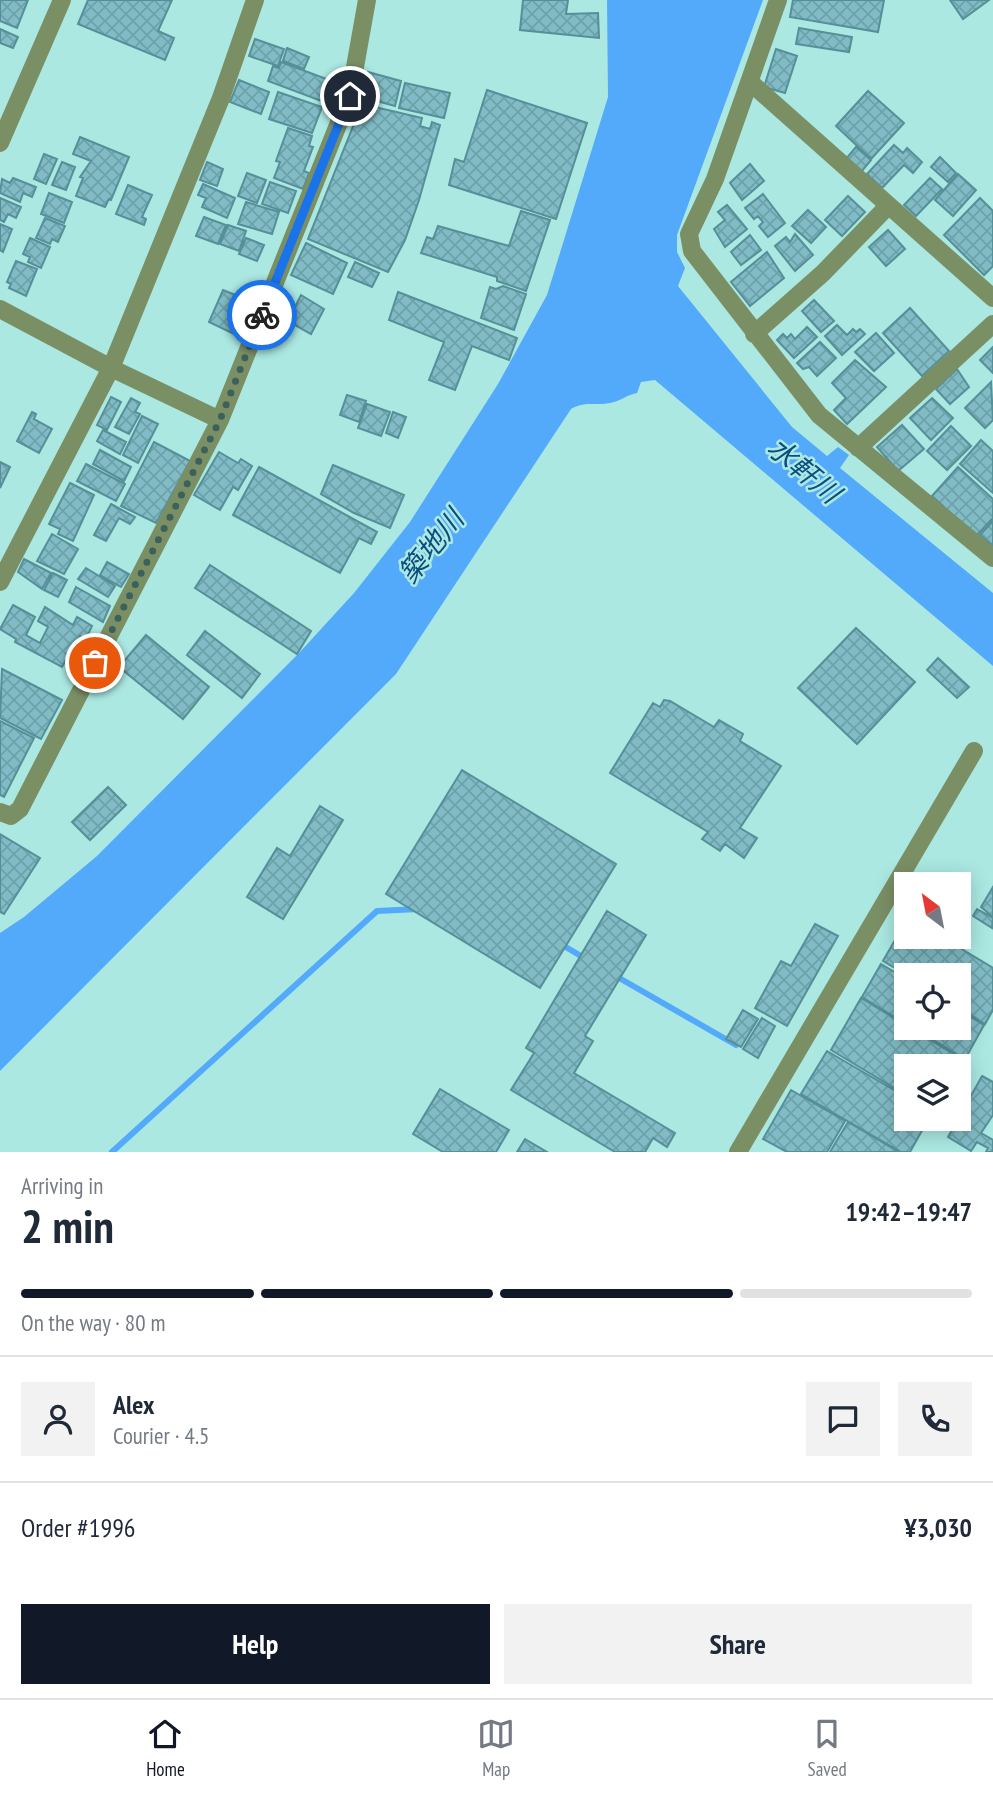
<!DOCTYPE html>
<html lang="en">
<head>
<meta charset="utf-8">
<style>
	body { margin:0; font-family:"PT Sans Narrow","Noto Sans JP",sans-serif; background:#f2f2f3; color:#1f2937; height:100vh; display:flex; flex-direction:column; font-size:26px; white-space:nowrap }
	* { box-sizing:border-box; margin:0 }
	p { font-size:23px; color:#747a83 }
	.icon { flex:none; width:38px; height:38px; fill:none; stroke:currentColor; stroke-width:2; stroke-linecap:round; stroke-linejoin:round }
	.map { position:relative; height:1152px; overflow:hidden }
	.panel { display:flex; flex-direction:column; background:#fff; flex:1 }
	.panel>* { flex:none }
	.needle { width:46px; rotate:328deg }
	.buttons { position:absolute; left:894px; top:872px; display:grid; gap:14px }
	.buttons a { display:grid; place-items:center; width:77px; height:77px; border-radius:0px; background:#fff; box-shadow:0 4px 18px #0003; font-size:35px }
	.pin { position:absolute; display:grid; place-items:center; width:60px; height:60px; color:#fff; margin:-30px; border:4px solid #fff; border-radius:50%; box-shadow:0 2px 7px #0007 }
	.courier { position:absolute; display:grid; place-items:center; width:70px; height:70px; margin:-35px; border:5px solid #1a73e8; border-radius:50%; background:#fff; color:#222; box-shadow:0 2px 9px #0007 }
	.head em { font-style:normal; font-weight:700 }
	.head div { display:flex; flex-direction:column-reverse }
	.head { display:flex; align-items:center; justify-content:space-between; height:119px; padding:0 21px }
	h1 { font-size:46px; font-weight:700; line-height:52px }
	.bar { display:grid; grid-template-columns:repeat(4,1fr); gap:10px 7px; align-content:center; height:84px; padding:0 21px }
	.bar i { height:9px; border-radius:5px; background:#e0e1e3 }
	.bar .active { background:#111827 }
	.bar p { grid-column:span 4 }
	.line { display:flex; align-items:center; gap:18px; padding:0 21px; border-top:2px solid #e0e1e3 }
	.line div { flex:1 }
	.round { display:grid; place-items:center; flex:none; width:74px; height:74px; border-radius:0px; background:#f2f2f3 }
	.primary-button { display:flex; gap:14px; margin-top:auto; padding:14px 21px }
	.primary-button a { flex:1; height:80px; border-radius:0px; background:#111827; color:#fff; font-size:28px; font-weight:700; line-height:80px; text-align:center }
	.primary-button a+a { background:#f2f2f3; color:#1f2937 }
	.tab-bar { display:flex; justify-content:space-around; align-items:center; height:98px; border-top:2px solid #e0e1e3; background:#fff; font-size:19px; color:#747a83 }
	.tab-bar a { display:grid; justify-items:center; gap:4px }
	.tab-bar .active { color:#111827 }
	.map>svg:first-child { display:block }
</style>
</head>
<body>
<div class="map">
<svg width="993" height="1152" viewBox="0 0 993 1152">
	<defs>
		<pattern id="building-cross-hatch" width="8" height="8" patternUnits="userSpaceOnUse" patternTransform="scale(1.75)"><rect width="8" height="8" fill="#81bcc6"/><path d="M0 0l8 8M0 8l8-8" fill="none" stroke="#6ea1a9"/></pattern>
	</defs>
	<rect width="100%" height="100%" fill="#abe8e2"/>
	<path fill="#53aafa" d="M607 0H763L677 235V252L685 268 678 286 792 427 827 456 838 447 849 455 840 468 993 593V666L655 380 641 382 637 393C626 395 619 402 610 403 594 406 586 401 571 409L396 674 0 1071V933L24 917 97 856 300 652 354 593 410 522 498 384 547 295 608 97Z"/>
	<g fill="none" stroke-linecap="round" stroke-linejoin="round">
		<path stroke="#53aafa" stroke-width="6" d="M559 943 586 959
			M614 975 736 1045
			M112 1152 377 911 419 909"/>
	</g>
	<path fill="url(#building-cross-hatch)" stroke="#558f98" stroke-width="2" d="M0 0H28L17 28 0 21Z
		M88 0H172L158 31 174 38 165 60 78 24Z
		M523 0H568L566 14 598 13 599 38 520 30Z
		M793 0H884L878 32 790 17Z
		M950 0H989L963 19Z
		M799 28 852 37 849 52 796 44Z
		M0 29 18 37 13 48 0 43Z
		M255 39 284 49 278 66 249 56Z
		M287 48 309 57 304 69 283 61Z
		M776 49 797 56 785 93 764 87Z
		M281 62 340 84 332 105 268 81 273 66 279 68Z
		M368 72 401 81 395 106 362 97Z
		M239 80 269 92 261 114 230 102Z
		M405 83 450 93 444 118 399 108Z
		M487 90 587 123 556 219 449 185 455 159 464 162Z
		M868 91 904 123 871 159 836 126Z
		M278 92 322 107 312 133 269 119Z
		M362 104 422 118 420 126 430 129 432 122 440 125 419 200 405 240 388 272 308 239Z
		M288 128 312 136 309 146 313 147 304 171 309 173 303 189 274 178 280 162 276 161Z
		M80 137 129 157 111 200 109 199 105 207 76 196 83 178 80 177 91 161 73 154Z
		M894 145 903 153 907 148 922 162 913 173 904 165 882 188 867 174Z
		M856 147 871 160 861 172 846 159Z
		M44 154 57 159 46 184 34 179Z
		M940 157 956 173 948 182 931 167Z
		M62 162 75 167 66 190 52 185Z
		M207 162 223 169 217 186 200 180Z
		M750 164 764 181 742 200 730 183Z
		M247 173 266 180 257 203 238 196Z
		M958 174 976 190 953 216 935 200Z
		M13 178 36 187 32 197 23 193 20 202 0 193 2 179 10 183Z
		M930 178 942 189 916 216 904 205Z
		M270 182 296 191 288 213 262 204Z
		M203 184 235 198 227 218 202 207 206 198 198 195Z
		M128 185 152 195 142 217 146 219 144 225 116 214Z
		M49 193 72 202 64 223 41 214Z
		M763 194 785 223 768 237 759 226 763 222 758 216 754 219 745 208Z
		M848 196 865 212 842 236 825 220Z
		M0 198 21 207 16 218 8 214 4 222 0 220Z
		M980 198 993 211V266L984 275 944 235Z
		M246 202 279 212 272 234 238 224Z
		M727 205 747 229 725 247 714 229 725 220 718 212Z
		M808 210 826 227 811 243 792 226Z
		M521 211 550 220 526 291 497 281V277L421 253 427 237 433 239 438 226 509 246Z
		M204 217 226 225 218 244 196 236Z
		M45 218 65 226 58 242 52 239 50 244 36 238Z
		M0 224 12 229 3 252 0 250Z
		M228 225 246 231 239 251 220 244Z
		M888 230 905 249 886 266 869 247Z
		M795 234 813 255 795 271 775 246 786 237 790 242Z
		M750 235 761 250 741 265 731 252Z
		M30 238 50 247 41 268 28 262 30 257 23 254Z
		M246 238 264 245 257 261 239 254Z
		M306 243 347 263 333 294 291 275Z
		M767 252 784 278 750 306 731 282Z
		M16 261 37 269 26 296 9 288 11 284 7 282Z
		M355 262 379 273 372 287 348 277Z
		M503 286 526 294 514 330 481 318 490 287 496 289Z
		M223 290 255 303 251 314 244 311 234 334 209 322Z
		M398 292 517 338 509 360 472 346 455 390 429 380 444 342 389 320Z
		M301 295 324 309 311 334 288 321Z
		M814 300 834 321 821 332 802 311Z
		M910 308 949 351 922 376 883 333Z
		M837 325 847 335 853 329 856 332 860 329 865 334 842 355 825 336Z
		M807 327 817 337 794 358 777 340 783 334 787 338 791 334 795 339Z
		M876 333 894 353 874 371 855 352Z
		M820 342 836 358 817 376 809 367 803 369 797 363Z
		M993 347V373L980 360Z
		M855 360 886 387 847 424 834 410 846 398 832 383Z
		M957 369 969 387 950 404 936 389Z
		M991 382 993 420 985 428 965 408Z
		M347 395 366 401 359 422 340 415Z
		M111 397 121 402 107 430 97 425Z
		M131 398 140 403 135 412 140 414 129 434 115 427Z
		M932 398 953 418 931 440 910 418Z
		M367 404 390 412 381 436 358 428Z
		M32 412 36 414 34 419 52 429 39 453 17 441Z
		M393 412 406 417 398 438 386 433Z
		M142 416 158 424 138 463 123 455Z
		M902 425 924 449 898 471 877 447Z
		M951 426 971 446 947 470 927 451Z
		M103 430 126 442 120 454 97 441Z
		M981 440 993 451V493L960 464Z
		M154 442 190 461 156 523 121 506Z
		M100 450 131 467 124 481 93 464Z
		M219 452 238 463 241 459 252 466 238 490 233 487 220 510 194 495Z
		M0 462 10 467 0 488Z
		M86 464 125 484 116 501 77 481Z
		M333 465 404 495 390 528 354 513 321 494Z
		M259 467 377 532 371 544 359 538 340 573 233 515Z
		M958 467 993 499V518L976 536 932 496Z
		M70 483 94 495 73 541 58 534 60 529 49 524Z
		M111 504 135 517 130 524 119 518 106 541 94 535Z
		M993 521V546L980 535Z
		M52 534 78 549 64 574 37 561Z
		M24 559 51 573 42 589 18 572Z
		M107 562 129 574 121 587 100 575Z
		M210 565 311 631 297 654 195 588Z
		M86 568 115 586 108 597 78 579Z
		M53 573 67 580 58 597 44 590Z
		M76 587 110 606 103 622 69 602Z
		M13 605 35 617 26 635 40 643 48 627 38 621 45 607 73 625 77 617 92 626 86 639 80 636 62 667 15 642 16 639 0 629Z
		M856 628 915 682 857 744 798 688Z
		M205 631 260 674 242 698 187 655Z
		M146 635 209 687 183 719 119 667Z
		M938 658 969 687 957 698 927 670Z
		M2 669 62 700 41 739 0 718Z
		M664 700 670 701 714 727 719 720 743 734 740 741 781 766 740 828 757 838 744 858 725 844 720 851 702 839 708 832 610 773 653 703 660 707Z
		M0 721 34 738 4 797 0 795Z
		M462 770 616 864 540 988 386 894Z
		M108 787 126 805 90 840 72 822Z
		M320 806 343 820 283 919 247 897 277 848 290 856Z
		M0 834 40 858 4 914 0 912Z
		M993 887V917L981 907Z
		M977 909 993 918 992 928 973 916Z
		M607 911 646 935 585 1036 593 1041 574 1073 675 1133 667 1147 653 1138 645 1152H615L511 1090 534 1053 526 1048Z
		M906 921V936H940L993 968V1010L985 1024 959 1008V975H907L883 961Z
		M815 924 838 936 787 1026 755 1008 781 961 791 966Z
		M881 964 906 979V1024L862 997Z
		M861 998 965 1061 959 1071V1066H906V1095L831 1050Z
		M743 1010 758 1019 741 1047 726 1039Z
		M959 1010 984 1025 965 1059 912 1027H959Z
		M762 1018 775 1026 758 1058 743 1049Z
		M827 1051 906 1097V1118H929L910 1152H901L801 1094Z
		M982 1076 993 1082V1115L981 1133 993 1140V1152H986L988 1148 977 1142 971 1151 948 1137Z
		M440 1089 509 1130 496 1152H443L413 1134Z
		M791 1090 845 1121 827 1152H787L763 1139Z
		M848 1122 899 1152H830Z
		M525 1139 547 1152H517Z"/>
	<g fill="none" stroke-linecap="round" stroke-linejoin="round">
		<path stroke="#7b8f65" stroke-width="18" d="M778 0 715 179 689 234 692 251 819 415 993 558
			M751 83 993 298
			M0 143 62 0
			M0 309 111 368 220 420
			M754 334 823 273 888 206
			M858 448 993 324
			M0 582 111 368 221 98 255 0
			M0 812 11 816 20 809 220 420 350 95 367 0
			M738 1152 974 751"/>
	</g>
	<g fill="none" stroke-linecap="round" stroke-linejoin="round">
		<path stroke="#3c615d" stroke-width="7" stroke-dasharray="0 12.6" d="M95 663 220 420 262 315"/>
		<path stroke="#1a73e8" stroke-width="9" d="M262 315 350 96"/>
	</g>
	<g text-anchor="middle" stroke-width="5" stroke-linejoin="round" paint-order="stroke">
		<g font-size="28" font-style="italic" fill="#0c4d80" stroke="#abe8e2">
			<text transform="translate(804 470) rotate(40)" y="10">水軒川</text>
			<text transform="translate(431 546) rotate(-51)" y="10">築地川</text>
		</g>
	</g>
</svg>
<div class="buttons">
<a><svg class="needle" viewBox="-14 -14 28 28"><path d="M0-13l5 13h-10z" fill="#e53935"/><path d="M0 13l5-13h-10z" fill="#747a83"/></svg></a>
<a><svg class="icon" aria-label="locate" viewBox="0 0 24 24"><circle cx="12" cy="12" r="6"/><path d="M12 2v4M12 18v4M2 12h4M18 12h4"/></svg></a>
<a><svg class="icon" aria-label="layers" viewBox="0 0 24 24"><path d="M12 4l9 5-9 5-9-5zM3 14l9 5 9-5"/></svg></a>
</div>
<div class="pin" style="left:95px;top:663px;background:#ea580c"><svg class="icon" aria-label="bag" viewBox="0 0 24 24"><path d="M5 8h14l-1 12H6zM9 8a3 3 0 0 1 6 0"/></svg></div>
<div class="pin" style="left:350px;top:96px;background:#1f2937"><svg class="icon" aria-label="home" viewBox="0 0 24 24"><path d="M3 11l9-7 9 7M6 9v11h12V9"/></svg></div>
<div class="courier" style="left:262px;top:315px"><svg class="icon" aria-label="bike" viewBox="0 0 24 24"><circle cx="6" cy="16" r="4"/><circle cx="18" cy="16" r="4"/><path d="M6 16l4-8h5l3 8M10 8l3 8H6M13 5h3"/></svg></div>
</div>
<section class="panel">
<div class="head"><div><h1>2 min</h1><p>Arriving in</p></div><em>19:42–19:47</em></div>
<div class="bar"><i class="active"></i><i class="active"></i><i class="active"></i><i></i><p>On the way · 80 m</p></div>
<div class="line" style="height:126px"><a class="round"><svg class="icon" aria-label="person" viewBox="0 0 24 24"><circle cx="12" cy="8" r="4"/><path d="M4 21q1-7 8-7t8 7"/></svg></a><div><b>Alex</b><p>Courier · 4.5</p></div><a class="round"><svg class="icon" aria-label="chat" viewBox="0 0 24 24"><path d="M4 5h16v11H9l-5 4z"/></svg></a><a class="round"><svg class="icon" aria-label="phone" viewBox="0 0 24 24"><path d="M5 4h4l2 5-3 2q2 4 5 5l2-3 5 2v4C11 20 4 13 5 4z"/></svg></a></div>
<div class="line" style="height:91px"><div>Order #1996</div><b>¥3,030</b></div>
<div class="primary-button"><a>Help</a><a>Share</a></div>
</section>
<nav class="tab-bar">
<a class="active"><svg class="icon" aria-label="home" viewBox="0 0 24 24"><path d="M3 11l9-7 9 7M6 9v11h12V9"/></svg>Home</a>
<a><svg class="icon" aria-label="map" viewBox="0 0 24 24"><path d="M3 6l6-2 6 2 6-2v14l-6 2-6-2-6 2zM9 4v14M15 6v14"/></svg>Map</a>
<a><svg class="icon" aria-label="saved" viewBox="0 0 24 24"><path d="M7 4h10v16l-5-4-5 4z"/></svg>Saved</a>
</nav>
</body>
</html>
